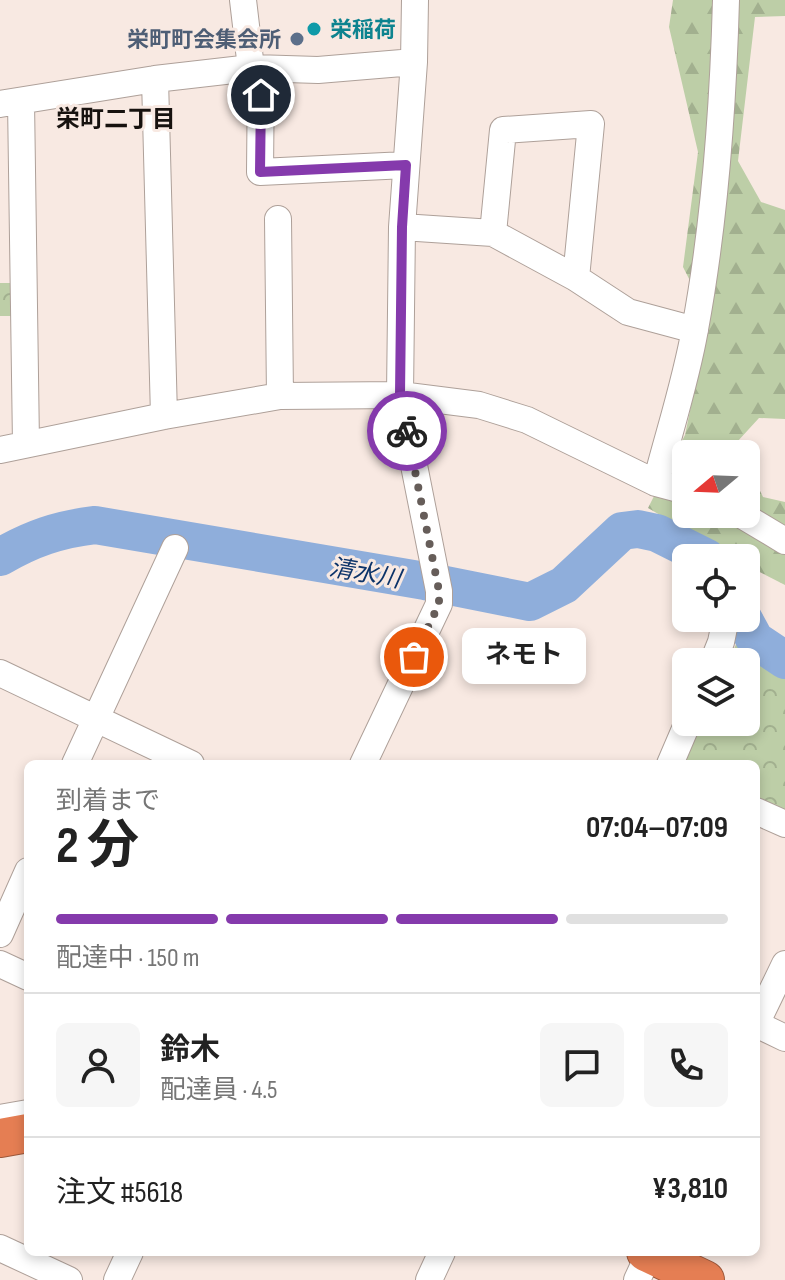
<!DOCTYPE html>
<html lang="ja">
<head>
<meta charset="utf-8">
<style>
	body { margin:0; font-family:"Sofia Sans Condensed","Noto Sans JP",sans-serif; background:#f6f6f6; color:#222; height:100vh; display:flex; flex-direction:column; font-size:30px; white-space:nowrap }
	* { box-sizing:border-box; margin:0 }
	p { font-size:26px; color:#767676 }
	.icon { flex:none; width:44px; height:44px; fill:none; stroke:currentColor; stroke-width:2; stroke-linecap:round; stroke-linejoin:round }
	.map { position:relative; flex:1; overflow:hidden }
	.drawer { position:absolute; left:24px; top:760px; width:736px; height:496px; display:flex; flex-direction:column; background:#fff; border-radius:12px; box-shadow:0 4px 12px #0003 }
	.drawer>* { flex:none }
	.needle { width:52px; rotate:251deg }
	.buttons { position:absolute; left:672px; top:440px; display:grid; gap:16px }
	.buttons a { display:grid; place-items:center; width:88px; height:88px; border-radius:12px; background:#fff; box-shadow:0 4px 12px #0003; font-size:40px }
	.pin { position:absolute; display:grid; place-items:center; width:68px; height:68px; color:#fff; margin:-34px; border:4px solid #fff; border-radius:50%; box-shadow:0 2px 8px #0007 }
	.courier { position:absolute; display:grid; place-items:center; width:80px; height:80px; margin:-40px; border:6px solid #853aac; border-radius:50%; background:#fff; color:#222; box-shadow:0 2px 10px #0007 }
	.bubble { position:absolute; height:56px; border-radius:12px; background:#fff; box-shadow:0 4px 12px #0003; font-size:26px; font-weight:700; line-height:56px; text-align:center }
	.head em { font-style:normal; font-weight:700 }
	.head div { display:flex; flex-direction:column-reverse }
	.head { display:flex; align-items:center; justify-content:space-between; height:136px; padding:0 32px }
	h1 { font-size:52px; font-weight:700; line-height:60px }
	.bar { display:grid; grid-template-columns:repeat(4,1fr); gap:12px 8px; align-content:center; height:96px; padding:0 32px }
	.bar i { height:10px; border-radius:6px; background:#e0e0e0 }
	.bar .on { background:#853aac }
	.bar p { grid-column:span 4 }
	.line { display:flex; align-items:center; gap:20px; padding:0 32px; border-top:2px solid #e0e0e0 }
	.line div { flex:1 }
	.round { display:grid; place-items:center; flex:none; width:84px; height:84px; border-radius:12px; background:#f6f6f6 }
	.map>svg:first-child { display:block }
</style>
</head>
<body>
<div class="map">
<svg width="785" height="1280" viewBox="0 0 785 1280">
	<defs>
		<pattern id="forest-firs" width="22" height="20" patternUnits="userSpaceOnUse" patternTransform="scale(2)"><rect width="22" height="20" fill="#bdcea7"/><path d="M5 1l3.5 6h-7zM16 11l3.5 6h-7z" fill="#a2b08f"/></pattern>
		<pattern id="park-crowns" width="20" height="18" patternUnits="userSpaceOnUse" patternTransform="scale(2)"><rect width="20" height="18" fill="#bdcea7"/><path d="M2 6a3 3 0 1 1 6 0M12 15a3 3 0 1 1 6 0" fill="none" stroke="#a2b08f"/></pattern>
	</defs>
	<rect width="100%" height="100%" fill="#f8e9e2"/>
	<path fill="url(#forest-firs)" d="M673 0H785V16L755 17 738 161 761 202 785 210V419L759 418 737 442 742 454H686V514H746V462L763 497 785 502V585L746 565V558H734L648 508 685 435 709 318 683 267 698 152 669 27Z"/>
	<path fill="url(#park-crowns)" d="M0 283H12L11 316H0Z
		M739 638 785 676V815L756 802V764H682L701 722H746V662H728Z"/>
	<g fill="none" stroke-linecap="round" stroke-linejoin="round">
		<path stroke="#8faedb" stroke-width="38" d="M0 557C31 539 59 529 95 525L425 581 530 602 564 585 622 531 638 529 657 533 707 558
			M743 618 755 640 785 660"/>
		<defs>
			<path id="minor" d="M243 0 251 68
				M261 69 260 172 406 165
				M155 79 164 416
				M21 101 26 444
				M0 104 155 79 251 68 318 70 414 62
				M278 219 280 396
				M402 227 493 233 576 278 628 312 695 330
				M493 233 503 130 591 124 576 278
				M0 450 164 416 280 396 400 395 479 405 527 420 656 483 686 491
				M656 483C669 432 686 381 695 329 715 221 723 109 726 0
				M740 514 785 541
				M713 662 721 642 726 618
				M0 673 191 764
				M75 764 175 548
				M363 764 439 604V591L400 395 402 227 414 62 415 0
				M670 764 688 722
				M756 811 785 824
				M0 934 28 871
				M0 964 28 977
				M756 1024 785 964
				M756 1024 785 1038
				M0 1118 28 1113
				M0 1248 69 1280
				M117 1280 130 1252
				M429 1280 442 1252
				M637 1280 650 1252"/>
			<path id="highway" d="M0 1138 28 1133
				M646 1252 705 1280"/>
		</defs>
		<use href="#minor" stroke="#aea099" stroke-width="28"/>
		<use href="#highway" stroke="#9d583b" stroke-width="40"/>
		<use href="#minor" stroke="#fff" stroke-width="26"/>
		<use href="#highway" stroke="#e57e53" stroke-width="38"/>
	</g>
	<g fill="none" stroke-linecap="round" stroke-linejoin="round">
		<path stroke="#665d59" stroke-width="8" stroke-dasharray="0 14.4" d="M407 431 439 591V604L414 657"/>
		<path stroke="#853aac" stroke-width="10" d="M261 95 260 172 406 165 402 227 400 395 407 431"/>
	</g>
	<circle fill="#0f9aa8" stroke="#f8e9e2" stroke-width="3" cx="314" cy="29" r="8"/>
	<circle fill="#5c6f8a" stroke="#f8e9e2" stroke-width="3" cx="297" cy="39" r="8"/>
	<g text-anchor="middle" stroke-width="6" stroke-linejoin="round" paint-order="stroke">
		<g font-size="22" font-weight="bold" fill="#0d838f" stroke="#f8e9e2" text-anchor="start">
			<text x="330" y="37">栄稲荷</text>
		</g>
		<g font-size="22" font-weight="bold" fill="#4e5e75" stroke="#f8e9e2" text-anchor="end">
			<text x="281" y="47">栄町町会集会所</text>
		</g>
		<g font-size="24" font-weight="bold" fill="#17120f" stroke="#f8e9e2">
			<text x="116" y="127">栄町二丁目</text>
		</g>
		<g font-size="24" font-style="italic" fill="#0c3369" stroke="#f8e9e2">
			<text transform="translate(365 573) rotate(10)" y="8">清水川</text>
		</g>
	</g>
</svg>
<div class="buttons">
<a><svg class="needle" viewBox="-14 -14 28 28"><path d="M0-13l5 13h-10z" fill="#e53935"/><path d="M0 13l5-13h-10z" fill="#767676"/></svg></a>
<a><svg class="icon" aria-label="locate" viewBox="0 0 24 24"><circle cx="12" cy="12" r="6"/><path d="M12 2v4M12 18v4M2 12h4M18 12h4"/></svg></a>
<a><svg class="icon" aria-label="layers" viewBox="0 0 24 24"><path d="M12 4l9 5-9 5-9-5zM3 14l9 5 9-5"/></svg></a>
</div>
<div class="pin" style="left:414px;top:657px;background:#ea580c"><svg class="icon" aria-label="bag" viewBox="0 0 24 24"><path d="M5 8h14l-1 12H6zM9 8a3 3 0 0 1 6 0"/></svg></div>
<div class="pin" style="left:261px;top:95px;background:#1f2937"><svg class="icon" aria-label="home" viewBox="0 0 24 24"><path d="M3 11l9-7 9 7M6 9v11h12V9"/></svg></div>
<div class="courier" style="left:407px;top:431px"><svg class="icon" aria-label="bike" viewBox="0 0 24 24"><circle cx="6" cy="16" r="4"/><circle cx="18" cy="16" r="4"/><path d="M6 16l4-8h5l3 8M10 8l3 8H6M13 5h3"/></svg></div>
<div class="bubble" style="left:462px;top:628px;width:124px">ネモト</div>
<section class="drawer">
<div class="head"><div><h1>2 分</h1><p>到着まで</p></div><em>07:04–07:09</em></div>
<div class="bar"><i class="on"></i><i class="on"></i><i class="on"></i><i></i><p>配達中 · 150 m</p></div>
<div class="line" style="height:144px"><a class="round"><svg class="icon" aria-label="person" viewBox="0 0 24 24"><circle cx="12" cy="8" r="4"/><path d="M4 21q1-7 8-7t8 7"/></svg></a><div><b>鈴木</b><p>配達員 · 4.5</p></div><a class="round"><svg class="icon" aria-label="chat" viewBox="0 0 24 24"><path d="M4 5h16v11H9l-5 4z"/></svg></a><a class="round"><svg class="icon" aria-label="phone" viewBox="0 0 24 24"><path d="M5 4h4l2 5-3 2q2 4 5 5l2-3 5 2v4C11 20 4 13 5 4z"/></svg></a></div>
<div class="line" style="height:104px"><div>注文 #5618</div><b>¥3,810</b></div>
</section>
</div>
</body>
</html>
